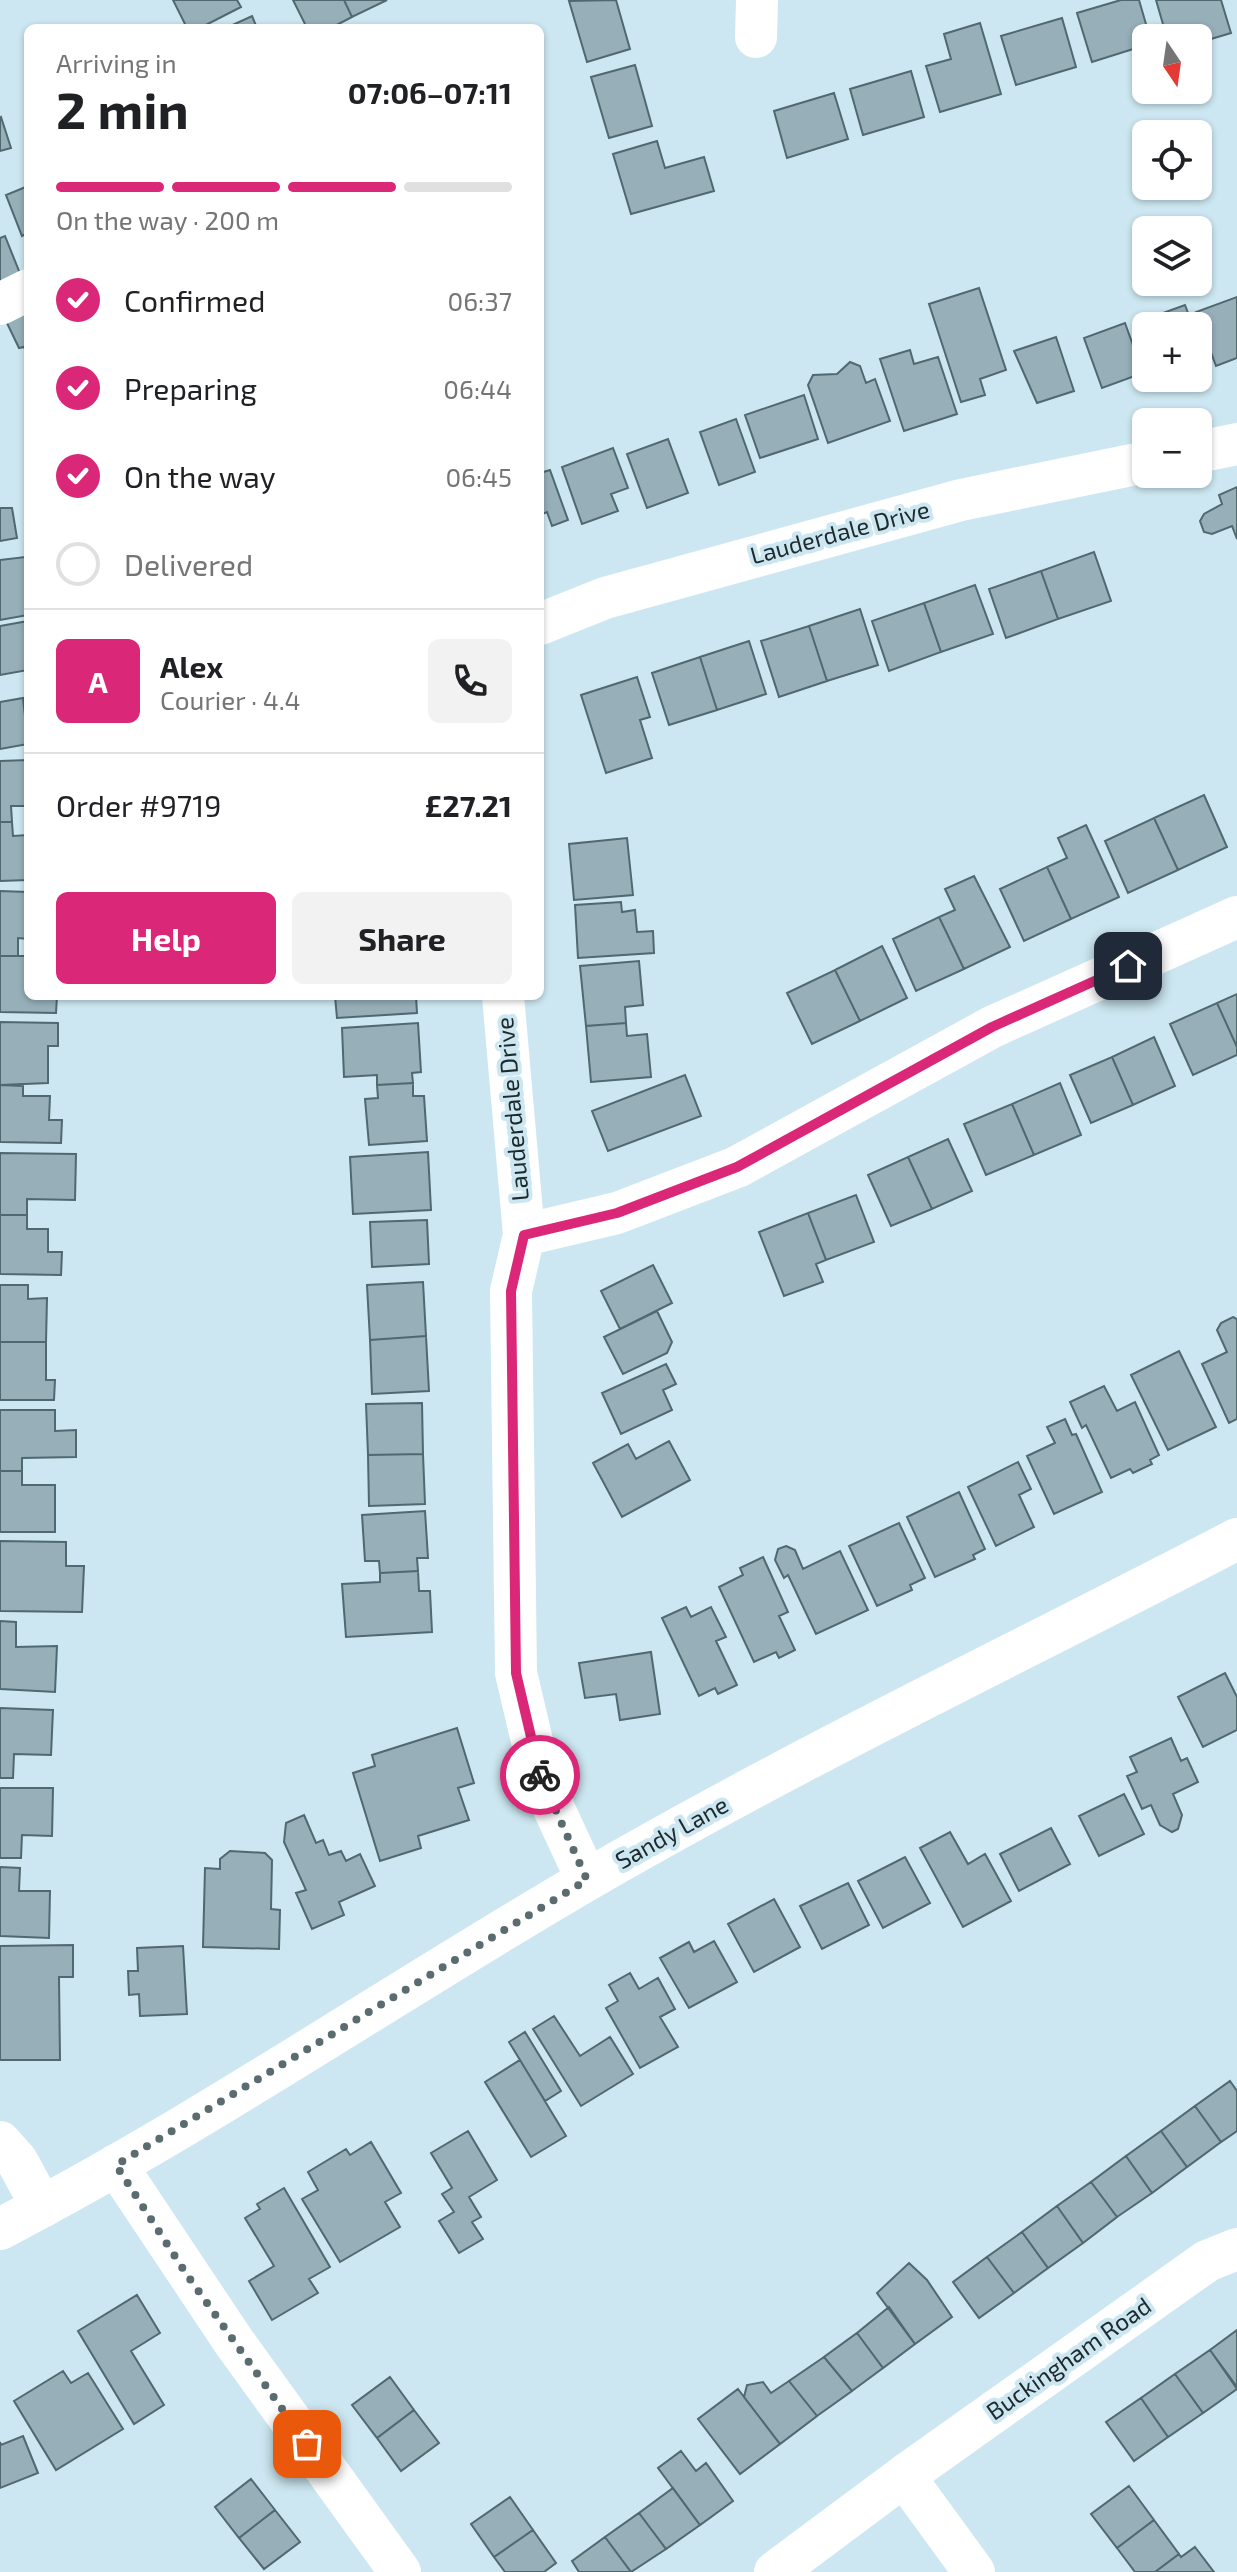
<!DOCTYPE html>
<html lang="en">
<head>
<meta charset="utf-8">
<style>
	body { margin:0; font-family:"Exo 2",sans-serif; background:#f2f2f2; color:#202124; height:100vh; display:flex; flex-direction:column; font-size:30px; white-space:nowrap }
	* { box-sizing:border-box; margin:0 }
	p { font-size:26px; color:#757577 }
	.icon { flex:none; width:44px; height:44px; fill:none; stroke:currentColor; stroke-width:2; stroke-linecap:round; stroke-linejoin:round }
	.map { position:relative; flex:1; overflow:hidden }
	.side { position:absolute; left:24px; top:24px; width:520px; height:976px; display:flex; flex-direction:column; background:#fff; border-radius:12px; box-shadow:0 2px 6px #0004 }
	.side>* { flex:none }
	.needle { width:52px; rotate:167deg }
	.controls { position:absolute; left:1132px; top:24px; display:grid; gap:16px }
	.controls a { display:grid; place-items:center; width:80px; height:80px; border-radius:12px; background:#fff; box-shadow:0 2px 6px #0004; font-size:40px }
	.pin { position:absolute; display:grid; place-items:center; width:68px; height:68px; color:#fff; margin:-34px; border-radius:16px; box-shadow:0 4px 12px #0006 }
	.courier { position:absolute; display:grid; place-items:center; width:80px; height:80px; margin:-40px; border:6px solid #db2777; border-radius:50%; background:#fff; color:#222; box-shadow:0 2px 10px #0007 }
	.summary em { font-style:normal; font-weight:700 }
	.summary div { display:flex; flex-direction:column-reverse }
	.summary { display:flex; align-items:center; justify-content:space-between; height:136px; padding:0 32px }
	h1 { font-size:52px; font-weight:700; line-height:60px }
	.bar { display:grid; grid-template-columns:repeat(4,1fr); gap:12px 8px; align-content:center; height:96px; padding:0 32px }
	.bar i { height:10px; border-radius:6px; background:#e0e0e0 }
	.bar .active { background:#db2777 }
	.bar p { grid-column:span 4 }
	.line { display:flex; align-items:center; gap:20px; padding:0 32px; border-top:2px solid #e0e0e0 }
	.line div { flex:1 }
	.round { display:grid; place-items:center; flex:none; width:84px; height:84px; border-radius:12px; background:#f2f2f2 }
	ol { padding:0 32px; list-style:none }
	li { display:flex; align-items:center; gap:24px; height:88px }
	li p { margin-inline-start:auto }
	li .icon { padding:8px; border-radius:50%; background:#db2777; color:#fff; stroke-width:4 }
	li:last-child { color:#757577 }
	li i { width:44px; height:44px; border:4px solid #e0e0e0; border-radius:50% }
	.cta { display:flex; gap:16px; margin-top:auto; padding:16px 32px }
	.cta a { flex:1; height:92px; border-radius:12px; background:#db2777; color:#fff; font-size:32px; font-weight:700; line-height:92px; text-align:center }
	.cta a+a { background:#f2f2f2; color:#202124 }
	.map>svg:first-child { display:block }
</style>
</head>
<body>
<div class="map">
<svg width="1237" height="2572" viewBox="0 0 1237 2572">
	<rect width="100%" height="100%" fill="#cce7f1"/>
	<path fill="#96afb9" stroke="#506870" stroke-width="2" d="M173 0H237L241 7 200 28H187Z
		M293 0H344L352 17 331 28H307Z
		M344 0H387L352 17Z
		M616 0 630 49 587 62 569 1Z
		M1121 0H1139L1150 38H1146V45L1092 62 1077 13Z
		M1156 0H1221L1231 33 1198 43V38H1167Z
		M252 16 257 28H226Z
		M1062 18 1076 67 1016 85 1001 36Z
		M980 23 1001 94 940 112 926 66 951 59 944 34Z
		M635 65 652 126 609 138 591 77Z
		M911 71 924 117 863 135 850 89Z
		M834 93 848 139 787 158 774 111Z
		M1 117 11 148 0 151V118Z
		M657 141 665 168 704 157 714 191 631 214 613 154Z
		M28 186V233L22 236 6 195Z
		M5 236 21 276 0 285V238Z
		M979 288 1006 370 980 379 985 395 961 402 929 304Z
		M1237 297V358L1216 366 1196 312Z
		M1185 305 1193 326H1146V351L1135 323Z
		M28 308V355L24 347 19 348 5 319Z
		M1125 323 1143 373 1102 388 1084 338Z
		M1056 337 1074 391 1037 403 1014 351Z
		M910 350 914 364 938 357 957 414 904 431 880 359Z
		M850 362 860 366 866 383 875 379 890 421 828 443 808 385 813 375 837 374Z
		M804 395 818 439 760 458 745 415Z
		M736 419 755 472 719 485 700 432Z
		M668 439 688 493 647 508 627 454Z
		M613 448 628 488 611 494 618 511 582 524 562 467Z
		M550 470 568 520 552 526 547 512 540 515V473Z
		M1237 487V539L1232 526 1212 534 1204 532 1200 521 1204 514 1222 504 1219 495Z
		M0 508H12L17 538 0 541Z
		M1094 552 1111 601 1058 619 1041 571Z
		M25 557 28 615 0 620V560Z
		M1041 571 1058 619 1006 638 989 589Z
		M975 585 993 634 941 652 924 603Z
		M924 603 941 652 889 671 872 621Z
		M860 609 878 665 827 681 809 626Z
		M28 621V670L0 675V626Z
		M809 626 827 681 779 697 761 641Z
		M749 641 766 694 717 710 700 657Z
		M700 657 717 710 669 725 652 673Z
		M637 677 650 717 640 720 652 758 606 773 581 695Z
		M23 698 28 744 0 749V702Z
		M28 760V806H11L12 822H0V761Z
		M1204 795 1227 847 1178 870 1154 818Z
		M1154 818 1178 870 1128 893 1105 841Z
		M0 822H12L13 836 28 835V880L0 881Z
		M1086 825 1119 897 1071 919 1047 867 1067 858 1058 838Z
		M627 838 633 895 574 900 569 844Z
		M1047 867 1071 919 1024 941 1000 889Z
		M974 876 1010 947 964 969 939 917 955 910 945 889Z
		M0 891 28 892V939L18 938V956H0Z
		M621 902 622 912 635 910 637 932 653 931 654 953 578 958 575 905Z
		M939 917 964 969 916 991 893 939Z
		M882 946 907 998 860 1021 835 970Z
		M0 956H28V996H57L56 1013 0 1012Z
		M639 961 643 1005 625 1007 626 1023 586 1026 580 966Z
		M835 970 860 1021 812 1044 787 993Z
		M1237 994V1047L1217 1003Z
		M335 996H416L417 1013 337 1018Z
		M1217 1003 1237 1047V1055L1193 1075 1170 1024Z
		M0 1022 58 1023V1046H48V1083L0 1085Z
		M418 1023 421 1072 412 1073 413 1083 377 1085V1075L344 1077 342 1028Z
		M626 1023 627 1036 647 1034 651 1077 591 1082 586 1026Z
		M1154 1037 1175 1086 1133 1105 1112 1057Z
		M1112 1057 1133 1105 1091 1123 1070 1075Z
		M685 1075 701 1116 608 1151 592 1111Z
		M413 1083V1096H424L427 1141 369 1145 365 1099 378 1098 377 1085Z
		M1060 1083 1081 1135 1034 1155 1012 1104Z
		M0 1085 23 1086V1096H50L49 1120H62L61 1143 0 1142Z
		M1012 1104 1034 1155 986 1175 964 1124Z
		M948 1139 972 1191 932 1209 908 1157Z
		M428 1152 431 1210 353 1214 350 1157Z
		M0 1153 76 1154 75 1200 27 1199V1215H0Z
		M908 1157 932 1209 891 1226 868 1175Z
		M856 1195 874 1242 826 1260 808 1213Z
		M808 1213 826 1260 816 1264 823 1282 784 1296 759 1232Z
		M0 1215H27V1229H48V1252H62L61 1275 0 1274Z
		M427 1220 429 1264 372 1267 370 1222Z
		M653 1265 672 1303 620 1329 601 1291Z
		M423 1282 426 1336 370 1340 367 1285Z
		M0 1285H28V1299L47 1298 46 1342H0Z
		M657 1311 672 1342 667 1353 623 1374 604 1337Z
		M1233 1317 1237 1319V1419L1229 1423 1202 1364 1227 1352 1217 1330 1221 1323Z
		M426 1336 429 1391 372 1394 370 1340Z
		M0 1342H46V1380H55L54 1400H0Z
		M1179 1351 1216 1427 1168 1450 1131 1375Z
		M666 1364 676 1384 663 1390 672 1410 621 1434 602 1393Z
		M1104 1386 1117 1411 1135 1402 1159 1455 1150 1460 1152 1464 1133 1473 1130 1469 1111 1478 1086 1425 1082 1428 1070 1402Z
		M422 1403 423 1454 368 1455 366 1404Z
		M0 1410H55V1431L76 1430V1457L22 1458V1471H0Z
		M1065 1419 1072 1435 1076 1434 1102 1492 1054 1514 1027 1456 1055 1443 1047 1427Z
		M669 1441 690 1480 622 1517 593 1463 628 1444 636 1459Z
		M423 1454 425 1504 369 1506 368 1455Z
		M1018 1462 1031 1489 1019 1495 1034 1527 996 1546 968 1487Z
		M0 1471H22V1485H55V1532H0Z
		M959 1492 985 1549 973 1555 975 1559 935 1577 907 1517Z
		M425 1511 428 1558H417L418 1571 380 1573 379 1561H365L362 1515Z
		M899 1523 925 1578 910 1585 912 1590 877 1606 849 1546Z
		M0 1541 66 1542V1566H84L82 1612 0 1611Z
		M786 1546 795 1550 803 1569 840 1551 868 1610 816 1634 788 1575 784 1578 775 1560 778 1549Z
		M763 1557 788 1612 779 1616 795 1650 779 1658 776 1652 754 1662 719 1587 743 1575 740 1568Z
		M418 1571 419 1591H430L432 1632 346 1637 342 1584 380 1582V1573Z
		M686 1607 691 1617 711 1607 726 1637 716 1641 737 1685 718 1694 715 1688 699 1696 662 1618Z
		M0 1621 16 1622V1647L57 1646 55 1692 0 1689Z
		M651 1652 660 1714 620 1720 616 1694 585 1698 579 1663Z
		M1225 1673 1237 1697V1730L1203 1747 1178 1697Z
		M0 1708 53 1710 51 1755 14 1754 13 1778H0Z
		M457 1728 474 1783 458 1788 469 1820 418 1836 421 1848 380 1861 353 1773 375 1766 372 1755Z
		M1171 1738 1181 1761 1187 1758 1198 1782 1173 1794 1182 1815 1178 1829 1172 1832 1160 1825 1151 1805 1142 1809 1127 1776 1137 1772 1130 1757Z
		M0 1788H53L52 1836 22 1835 21 1858H0Z
		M1124 1794 1144 1834 1099 1856 1079 1816Z
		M304 1815 316 1843 323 1840 329 1855 341 1851 346 1861 360 1854 375 1886 339 1902 344 1915 312 1929 296 1893 306 1890 284 1842 286 1823Z
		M1051 1828 1070 1864 1019 1891 1000 1854Z
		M950 1832 968 1864 985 1854 1011 1901 963 1927 920 1848Z
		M230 1851 265 1853 272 1860 271 1909 280 1910 279 1949 203 1947 205 1868 220 1869V1859Z
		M905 1857 930 1903 883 1928 858 1881Z
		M0 1867 20 1868 19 1891H50L49 1938 0 1936Z
		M848 1883 869 1925 822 1949 800 1906Z
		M774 1899 800 1947 754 1972 728 1924Z
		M714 1941 737 1982 689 2008 660 1958 689 1942 694 1952Z
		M73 1945V1977H59L60 2060H0V1946Z
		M183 1946 187 2014 140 2016 139 1994 129 1995 128 1971H138L137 1948Z
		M630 1973 639 1989 658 1978 675 2009 660 2017 678 2047 640 2068 606 2008 618 2001 609 1985Z
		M554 2016 580 2056 610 2037 633 2074 581 2106 533 2029Z
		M525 2032 561 2091 545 2101 509 2042Z
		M520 2060 566 2136 531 2157 485 2082Z
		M1230 2081 1237 2091V2131L1221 2142 1195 2106Z
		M1195 2106 1221 2142 1187 2167 1161 2131Z
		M468 2131 497 2180 469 2197 481 2217 472 2222 483 2239 459 2253 439 2221 454 2212 442 2194 452 2188 431 2153Z
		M1161 2131 1187 2167 1152 2193 1126 2156Z
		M371 2142 401 2193 385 2202 400 2227 340 2262 302 2199 318 2190 308 2172 346 2149 350 2155Z
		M1126 2156 1152 2193 1117 2217 1091 2182Z
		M1091 2182 1117 2217 1083 2243 1057 2206Z
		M284 2188 330 2267 309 2279 318 2293 272 2320 249 2281 274 2266 245 2218 260 2209 257 2204Z
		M1057 2206 1083 2243 1048 2268 1022 2232Z
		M1022 2232 1048 2268 1014 2293 987 2257Z
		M987 2257 1014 2293 979 2318 953 2282Z
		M909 2263 927 2280 952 2317 915 2344 877 2293Z
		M137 2295 160 2333 131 2351 164 2405 134 2424 78 2331Z
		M889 2307 915 2344 883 2368 857 2333Z
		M1237 2330V2387L1210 2350Z
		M857 2333 883 2368 852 2391 824 2357Z
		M1210 2350 1237 2389 1203 2413 1175 2374Z
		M824 2357 852 2391 817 2416 789 2381Z
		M63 2371 71 2383 88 2373 123 2429 56 2470 14 2401Z
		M1175 2374 1203 2413 1168 2437 1141 2398Z
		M390 2377 414 2410 377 2438 352 2405Z
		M789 2381 817 2416 780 2444 744 2397 747 2385 763 2382 771 2393Z
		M738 2389 780 2444 740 2474 698 2419Z
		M1141 2398 1168 2437 1134 2461 1106 2422Z
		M414 2410 439 2443 401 2471 377 2438Z
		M23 2436 38 2473 0 2488V2442L1 2445Z
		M681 2451 696 2471 706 2463 733 2501 700 2525 658 2468Z
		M251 2479 275 2510 239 2538 215 2507Z
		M1129 2486 1154 2520 1117 2548 1091 2514Z
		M673 2488 700 2525 666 2549 639 2513Z
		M510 2497 533 2530 494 2557 471 2524Z
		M275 2510 300 2542 264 2569 239 2538Z
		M639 2513 666 2549 631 2572 605 2537Z
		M1154 2520 1179 2554 1155 2572H1135L1117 2548Z
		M533 2530 556 2563 544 2572H505L494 2557Z
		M605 2537 631 2572H579L572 2561Z
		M1195 2547 1214 2572H1155L1179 2554 1181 2557Z"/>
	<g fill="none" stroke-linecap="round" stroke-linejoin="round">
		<path stroke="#fff" stroke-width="42" d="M756 37 757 0
			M0 304 28 290
			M1198 452 1237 444
			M540 624 605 598 961 500 1146 462
			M503 996 524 1235 511 1291 516 1673 542 1783 587 1880
			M524 1235 617 1213 737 1167 992 1027 1237 917
			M0 2142 17 2161 42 2207
			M116 2165 234 2342 400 2572
			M0 2229C202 2124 391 1994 587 1880 799 1757 1020 1652 1237 1539
			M904 2476 974 2572
			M775 2572 904 2476 1207 2261 1237 2249"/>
	</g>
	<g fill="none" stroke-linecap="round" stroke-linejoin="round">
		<path stroke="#5b6c71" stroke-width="8" stroke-dasharray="0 14.4" d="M307 2444 187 2275 116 2165 587 1880 540 1775"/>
		<path stroke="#db2777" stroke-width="10" d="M540 1775 516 1673 511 1291 524 1235 617 1213 737 1167 992 1027 1128 966"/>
	</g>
	<g text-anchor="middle" stroke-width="8" stroke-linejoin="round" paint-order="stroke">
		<g font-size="24" fill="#1e292c" stroke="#cce7f1">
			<text transform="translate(840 533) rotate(-15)" y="8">Lauderdale Drive</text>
			<text transform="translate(513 1109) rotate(-95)" y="8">Lauderdale Drive</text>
			<text transform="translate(672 1833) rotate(-29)" y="8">Sandy Lane</text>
			<text transform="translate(1069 2359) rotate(-35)" y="8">Buckingham Road</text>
		</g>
	</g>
</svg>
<div class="controls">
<a><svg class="needle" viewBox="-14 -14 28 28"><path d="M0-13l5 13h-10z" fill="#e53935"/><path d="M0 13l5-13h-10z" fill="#757577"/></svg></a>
<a><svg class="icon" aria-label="locate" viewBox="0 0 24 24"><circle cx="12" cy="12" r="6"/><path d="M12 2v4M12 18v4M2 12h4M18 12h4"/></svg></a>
<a><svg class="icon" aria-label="layers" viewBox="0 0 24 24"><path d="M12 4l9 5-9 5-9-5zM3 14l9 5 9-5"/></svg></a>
<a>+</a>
<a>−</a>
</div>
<div class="pin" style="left:307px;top:2444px;background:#ea580c"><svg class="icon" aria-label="bag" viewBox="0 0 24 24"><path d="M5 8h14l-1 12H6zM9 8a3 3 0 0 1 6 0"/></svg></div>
<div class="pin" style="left:1128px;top:966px;background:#1f2937"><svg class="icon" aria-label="home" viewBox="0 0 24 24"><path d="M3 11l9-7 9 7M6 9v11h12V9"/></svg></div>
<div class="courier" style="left:540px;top:1775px"><svg class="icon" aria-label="bike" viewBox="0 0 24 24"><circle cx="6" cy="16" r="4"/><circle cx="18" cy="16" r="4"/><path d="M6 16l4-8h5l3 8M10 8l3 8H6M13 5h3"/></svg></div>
<section class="side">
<div class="summary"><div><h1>2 min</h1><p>Arriving in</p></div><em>07:06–07:11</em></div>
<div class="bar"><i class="active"></i><i class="active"></i><i class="active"></i><i></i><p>On the way · 200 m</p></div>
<ol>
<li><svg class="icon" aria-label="check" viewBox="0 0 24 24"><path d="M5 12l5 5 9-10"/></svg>Confirmed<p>06:37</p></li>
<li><svg class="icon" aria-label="check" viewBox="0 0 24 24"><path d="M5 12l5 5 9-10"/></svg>Preparing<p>06:44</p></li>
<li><svg class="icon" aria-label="check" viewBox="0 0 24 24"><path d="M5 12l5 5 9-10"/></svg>On the way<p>06:45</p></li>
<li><i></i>Delivered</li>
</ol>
<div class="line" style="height:144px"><b class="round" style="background:#db2777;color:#fff">A</b><div><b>Alex</b><p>Courier · 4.4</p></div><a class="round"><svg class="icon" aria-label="phone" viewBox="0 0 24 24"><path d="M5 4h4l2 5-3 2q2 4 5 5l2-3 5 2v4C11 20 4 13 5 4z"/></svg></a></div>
<div class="line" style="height:104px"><div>Order #9719</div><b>£27.21</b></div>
<div class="cta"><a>Help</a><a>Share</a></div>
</section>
</div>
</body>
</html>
